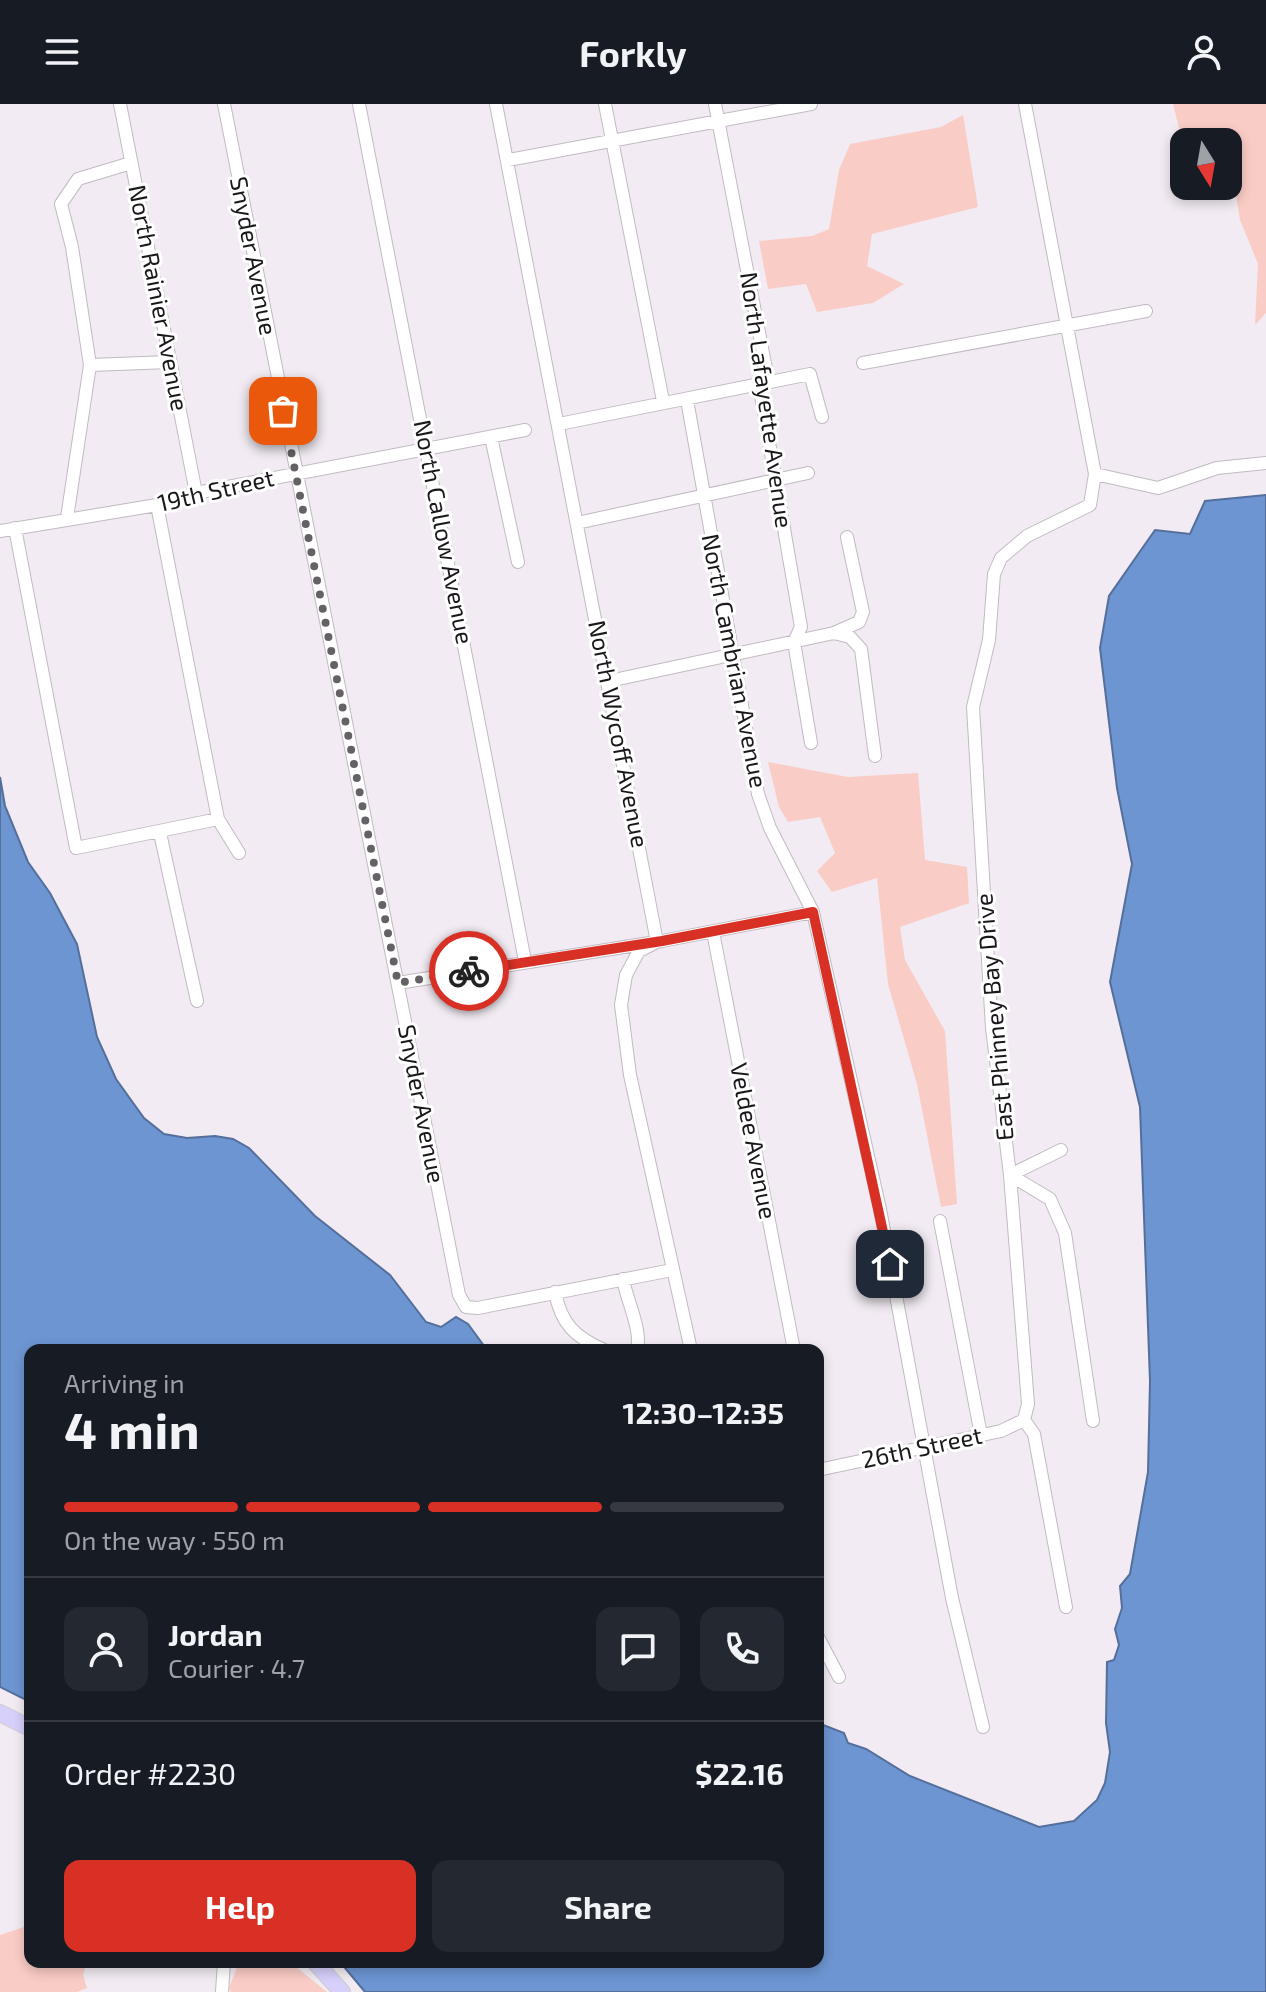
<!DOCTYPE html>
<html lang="en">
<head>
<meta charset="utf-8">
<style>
	body { margin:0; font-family:"Exo 2",sans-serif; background:#242831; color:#f1f3f6; height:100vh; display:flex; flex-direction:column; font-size:30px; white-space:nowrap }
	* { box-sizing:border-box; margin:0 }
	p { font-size:26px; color:#9ea1a6 }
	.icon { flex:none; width:44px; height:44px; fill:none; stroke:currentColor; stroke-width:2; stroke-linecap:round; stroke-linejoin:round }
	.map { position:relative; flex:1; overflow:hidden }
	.panel { position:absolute; left:24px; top:1240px; width:800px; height:624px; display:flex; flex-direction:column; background:#171b24; border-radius:16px; box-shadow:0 4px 12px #0003 }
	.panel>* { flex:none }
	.needle { width:52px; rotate:169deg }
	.buttons { position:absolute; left:1170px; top:24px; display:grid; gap:16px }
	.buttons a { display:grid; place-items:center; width:72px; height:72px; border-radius:16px; background:#171b24; box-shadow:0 4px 12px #0003; font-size:40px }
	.pin { position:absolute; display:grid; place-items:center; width:68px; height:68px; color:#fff; margin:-34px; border-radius:16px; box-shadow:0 4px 12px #0006 }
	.courier { position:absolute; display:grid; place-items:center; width:80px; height:80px; margin:-40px; border:6px solid #d93025; border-radius:50%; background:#fff; color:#222; box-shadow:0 2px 10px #0007 }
	.head em { font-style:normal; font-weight:700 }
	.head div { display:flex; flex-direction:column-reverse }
	.head { display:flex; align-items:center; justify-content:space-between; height:136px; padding:0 40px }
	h1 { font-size:52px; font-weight:700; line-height:60px }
	.bar { display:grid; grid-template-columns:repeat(4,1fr); gap:12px 8px; align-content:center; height:96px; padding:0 40px }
	.bar i { height:10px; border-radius:6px; background:#363941 }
	.bar .on { background:#d93025 }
	.bar p { grid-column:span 4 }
	.line { display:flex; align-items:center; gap:20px; padding:0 40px; border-top:2px solid #363941 }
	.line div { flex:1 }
	.round { display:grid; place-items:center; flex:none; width:84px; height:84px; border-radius:16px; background:#242831 }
	.primary-button { display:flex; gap:16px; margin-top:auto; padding:16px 40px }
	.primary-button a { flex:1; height:92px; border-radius:16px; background:#d93025; color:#fff; font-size:32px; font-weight:700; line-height:92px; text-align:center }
	.primary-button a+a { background:#242831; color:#f1f3f6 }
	header { display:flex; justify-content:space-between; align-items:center; height:104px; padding:0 40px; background:#171b24; font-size:36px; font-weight:700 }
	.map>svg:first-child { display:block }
</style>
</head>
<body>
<header><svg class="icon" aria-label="menu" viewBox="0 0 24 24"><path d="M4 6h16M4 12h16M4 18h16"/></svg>Forkly<svg class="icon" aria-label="person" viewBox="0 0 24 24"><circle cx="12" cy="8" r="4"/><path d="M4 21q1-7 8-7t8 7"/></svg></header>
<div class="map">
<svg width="1266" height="1888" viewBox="0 0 1266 1888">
	<rect width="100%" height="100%" fill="#f2ebf3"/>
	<path fill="#faccc6" d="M1173 0H1266V209L1255 221 1258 160 1240 116 1231 59 1228 58V38H1184V44Z
		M963 11 978 103 872 130 867 162 904 180 873 199 817 208 806 180 768 185 759 137 812 132 829 125 839 66 850 40 941 23Z
		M768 658 848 673 918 669 925 756 967 763 969 799 900 823 905 856 945 927 957 1100 941 1103 917 980 888 880 877 774 832 788 817 767 835 749 820 713 788 718 779 703Z
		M30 1821V1858H87L83 1871 87 1884 77 1888H0V1831Z
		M239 1858H290L327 1888H231L229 1884Z"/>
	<path fill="#6d95d2" stroke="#546f9b" stroke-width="2" d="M1266 391V1888H365L340 1858H818V1619L844 1629 848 1639 866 1645 910 1672 1039 1723 1074 1717 1097 1696 1105 1679 1110 1648 1106 1619 1107 1558 1114 1556 1119 1541 1115 1525 1122 1504 1120 1482 1130 1470 1148 1368 1150 1277 1140 1003 1110 878 1132 760 1117 684 1100 544 1109 492 1155 426 1190 430 1205 397Z
		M0 673 5 702 28 758 50 789 77 840 97 933 116 975 144 1014 164 1030 187 1034 215 1032 233 1035 249 1044 315 1112 390 1171 426 1218 441 1223 456 1213 468 1220 487 1246H30V1598L0 1583Z"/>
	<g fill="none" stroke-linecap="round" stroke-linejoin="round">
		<defs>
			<path id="minor" d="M120 0 196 389
				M224 0 459 1191 466 1203 478 1204 672 1166
				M359 0 525 857
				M496 0 657 838
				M605 0 663 297
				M715 0 767 270 759 280 801 523 794 538 811 639
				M508 56 811 0
				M863 259 1146 207
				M90 261 170 258
				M687 296 758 690 770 724 813 808 880 1105 952 1494 983 1623
				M559 320 810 270 822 313
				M491 333 518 458
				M1095 370 1158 384 1217 364 1266 359
				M157 401 218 715 239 749
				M67 414 90 261 72 143 61 100 78 75 131 59
				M577 419 808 369
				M15 424 76 744 218 715
				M0 427 157 401 196 389 525 326
				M834 529 859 518 863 508 847 433
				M609 577 834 529 850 533 861 545 875 652
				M160 729 197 897
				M713 828 794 1246
				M657 838 639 847 626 871 621 901 630 971 691 1246
				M398 879 662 837 813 808
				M1010 1071 1050 1095 1065 1129 1093 1317
				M1010 1071 1061 1046
				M940 1117 981 1331
				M623 1175C627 1198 642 1225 637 1246
				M555 1188C561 1220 575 1233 604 1246
				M1024 1316 1028 1300 1010 1071 992 924 973 603 989 536 994 470 1001 454 1027 432 1090 401 1095 370 1025 0
				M1024 1316 1034 1330 1066 1503
				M818 1366 1001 1327 1024 1316
				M818 1533 839 1573
				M222 1888 224 1858"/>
			<path id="major" d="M0 1609 30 1624
				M315 1858 342 1888"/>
		</defs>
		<use href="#minor" stroke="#c2bac2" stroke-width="14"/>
		<use href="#major" stroke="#cdcccd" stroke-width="18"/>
		<use href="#minor" stroke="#fff" stroke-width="12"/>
		<use href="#major" stroke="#d6d0fb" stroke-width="16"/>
	</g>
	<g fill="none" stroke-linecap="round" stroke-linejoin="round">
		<path stroke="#666166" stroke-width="8" stroke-dasharray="0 14.4" d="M283 307 398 879 469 867"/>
		<path stroke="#d93025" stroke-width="10" d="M469 867 662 837 813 808 890 1160"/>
	</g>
	<g text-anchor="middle" stroke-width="6" stroke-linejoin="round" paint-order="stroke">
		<g font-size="24" fill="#1a171a" stroke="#fff">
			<text transform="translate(253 152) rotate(79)" y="8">Snyder Avenue</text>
			<text transform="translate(158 194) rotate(79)" y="8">North Rainier Avenue</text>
			<text transform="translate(766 296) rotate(82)" y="8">North Lafayette Avenue</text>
			<text transform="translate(216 387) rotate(-13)" y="8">19th Street</text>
			<text transform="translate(443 428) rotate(79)" y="8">North Callow Avenue</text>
			<text transform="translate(734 557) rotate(79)" y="8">North Cambrian Avenue</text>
			<text transform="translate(618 630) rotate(79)" y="8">North Wycoff Avenue</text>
			<text transform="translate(995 913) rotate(-95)" y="8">East Phinney Bay Drive</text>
			<text transform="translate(421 1000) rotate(79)" y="8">Snyder Avenue</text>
			<text transform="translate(753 1037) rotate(79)" y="8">Veldee Avenue</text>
			<text transform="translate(922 1344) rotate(-12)" y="8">26th Street</text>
		</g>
	</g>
</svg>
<div class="buttons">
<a><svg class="needle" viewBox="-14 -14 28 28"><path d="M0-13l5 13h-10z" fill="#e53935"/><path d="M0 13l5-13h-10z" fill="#9ea1a6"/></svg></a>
</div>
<div class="pin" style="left:283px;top:307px;background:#ea580c"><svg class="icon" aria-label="bag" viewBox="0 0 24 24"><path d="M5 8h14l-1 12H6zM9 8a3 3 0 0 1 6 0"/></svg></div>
<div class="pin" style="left:890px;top:1160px;background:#1f2937"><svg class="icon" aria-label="home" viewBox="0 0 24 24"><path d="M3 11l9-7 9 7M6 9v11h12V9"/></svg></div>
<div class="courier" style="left:469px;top:867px"><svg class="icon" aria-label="bike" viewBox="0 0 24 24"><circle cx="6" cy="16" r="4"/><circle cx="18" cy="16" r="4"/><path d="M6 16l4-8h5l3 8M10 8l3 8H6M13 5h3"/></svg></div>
<section class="panel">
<div class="head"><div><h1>4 min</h1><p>Arriving in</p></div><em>12:30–12:35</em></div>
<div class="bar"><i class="on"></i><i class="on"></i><i class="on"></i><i></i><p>On the way · 550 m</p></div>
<div class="line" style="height:144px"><a class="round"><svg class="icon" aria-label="person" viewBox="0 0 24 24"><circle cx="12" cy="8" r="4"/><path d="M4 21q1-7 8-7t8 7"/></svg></a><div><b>Jordan</b><p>Courier · 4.7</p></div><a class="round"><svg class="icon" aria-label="chat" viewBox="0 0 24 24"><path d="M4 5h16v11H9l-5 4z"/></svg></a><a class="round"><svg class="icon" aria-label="phone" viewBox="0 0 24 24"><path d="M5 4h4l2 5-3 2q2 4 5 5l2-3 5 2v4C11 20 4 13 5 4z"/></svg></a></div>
<div class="line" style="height:104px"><div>Order #2230</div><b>$22.16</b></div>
<div class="primary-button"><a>Help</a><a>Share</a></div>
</section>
</div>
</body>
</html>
